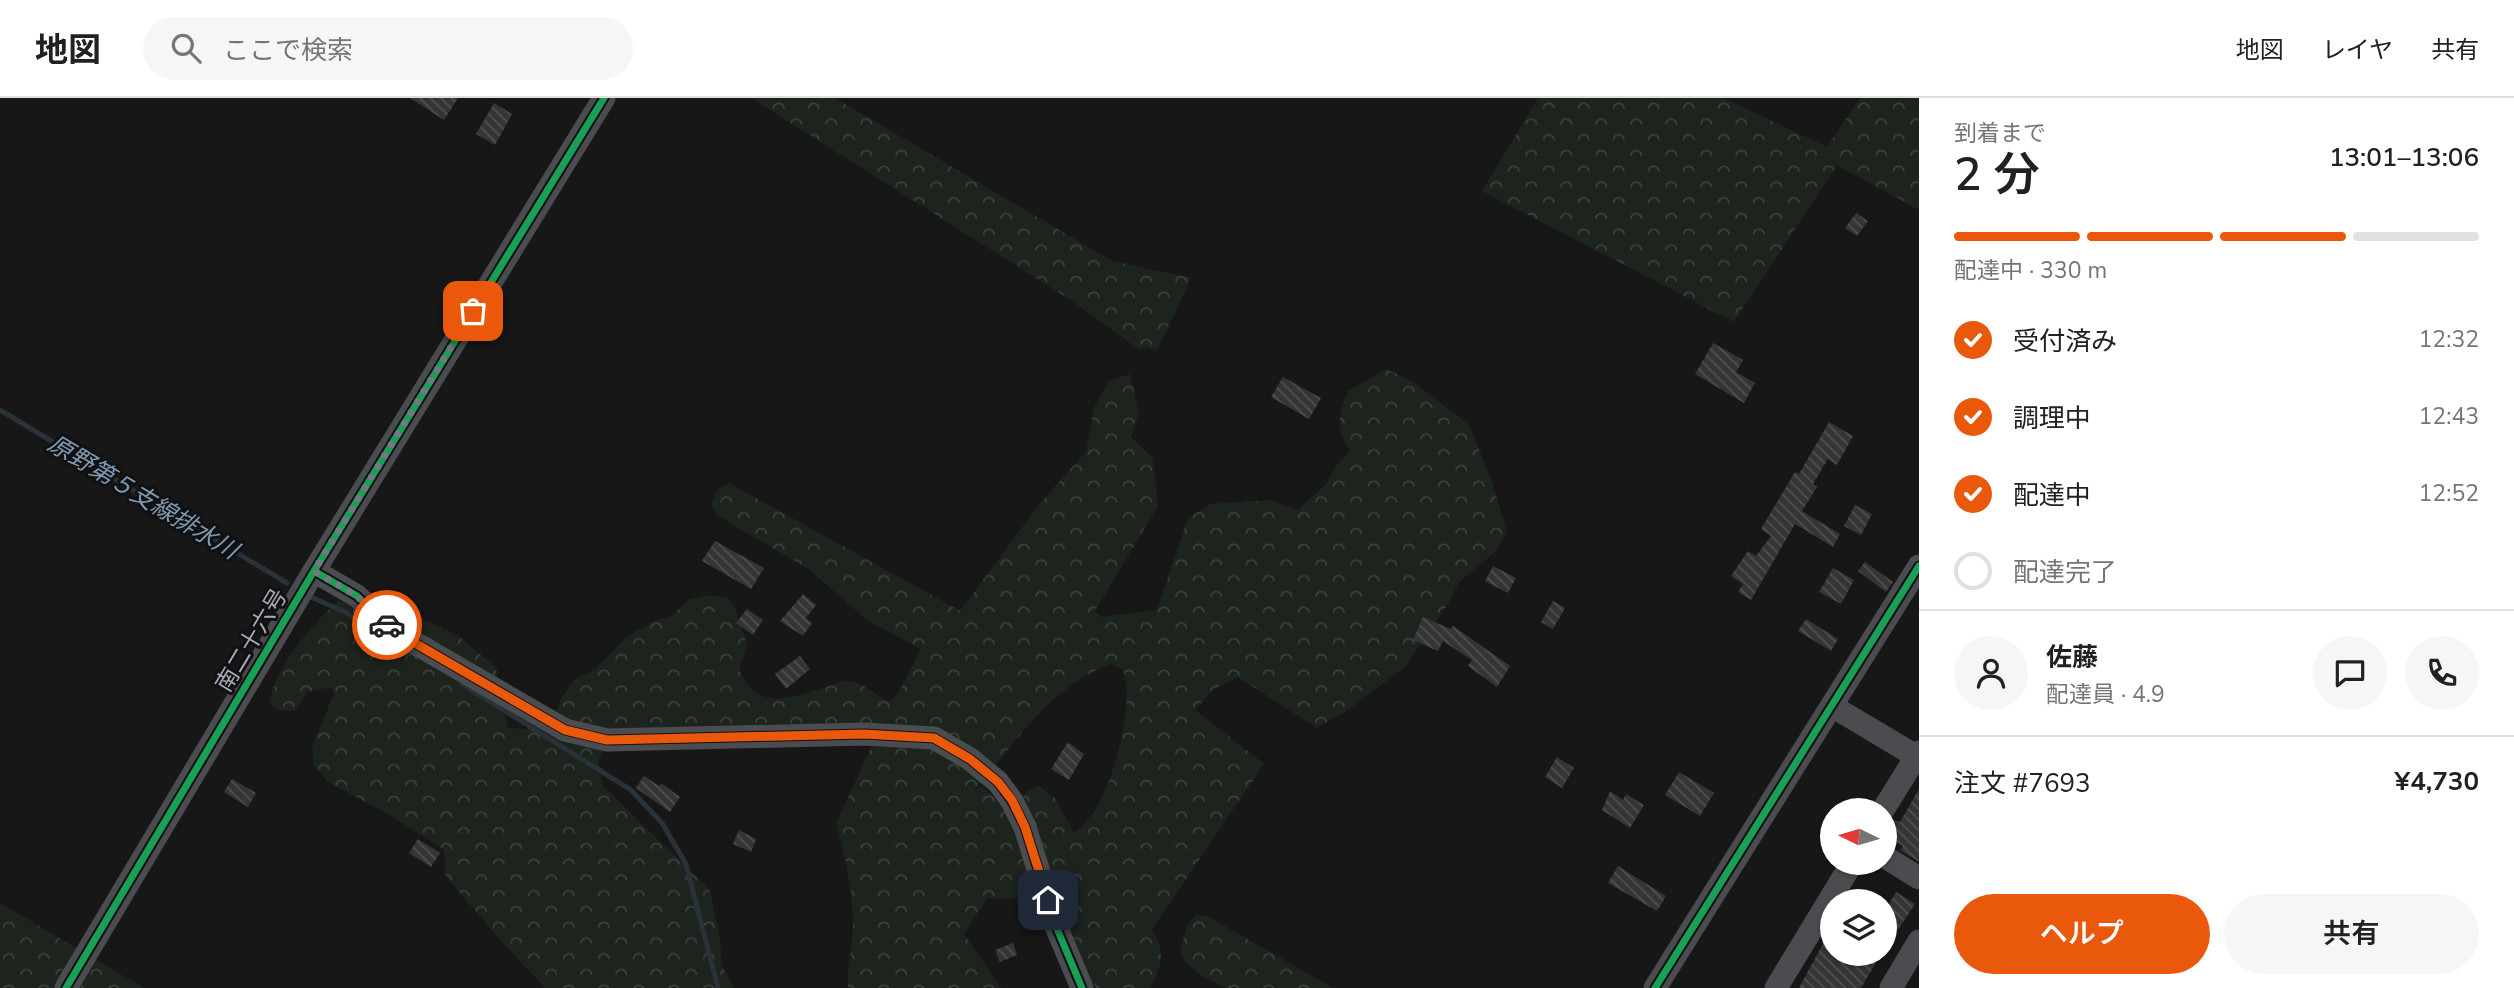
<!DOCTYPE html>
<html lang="ja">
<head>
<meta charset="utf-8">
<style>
	body { margin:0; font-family:"Nunito Sans","Noto Sans JP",sans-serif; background:#f6f6f6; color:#202124; height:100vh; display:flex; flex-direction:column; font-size:26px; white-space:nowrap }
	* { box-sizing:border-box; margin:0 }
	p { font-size:23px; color:#757577 }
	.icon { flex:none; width:38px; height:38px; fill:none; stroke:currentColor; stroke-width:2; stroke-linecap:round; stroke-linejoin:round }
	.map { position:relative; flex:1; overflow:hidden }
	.drawer { display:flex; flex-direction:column; background:#fff; width:595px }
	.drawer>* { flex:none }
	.needle { width:46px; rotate:275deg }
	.controls { position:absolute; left:1820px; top:700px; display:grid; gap:14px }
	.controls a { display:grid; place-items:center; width:77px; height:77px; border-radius:50%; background:#fff; box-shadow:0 2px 5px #0004; font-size:35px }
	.pin { position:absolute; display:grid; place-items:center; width:60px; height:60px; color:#fff; margin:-30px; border-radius:14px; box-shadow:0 4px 10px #0006 }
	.courier { position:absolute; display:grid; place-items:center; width:70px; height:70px; margin:-35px; border:5px solid #ea580c; border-radius:50%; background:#fff; color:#222; box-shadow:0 2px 9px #0007 }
	.headline em { font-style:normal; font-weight:600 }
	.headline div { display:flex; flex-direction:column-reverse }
	.headline { display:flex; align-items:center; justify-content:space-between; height:119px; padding:0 35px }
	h1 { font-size:46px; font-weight:600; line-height:52px }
	.bar { display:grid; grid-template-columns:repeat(4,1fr); gap:10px 7px; align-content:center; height:84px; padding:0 35px }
	.bar i { height:9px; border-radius:5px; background:#e0e0e0 }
	.bar .selected { background:#ea580c }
	.bar p { grid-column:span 4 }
	.line { display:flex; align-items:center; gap:18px; padding:0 35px; border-top:2px solid #e0e0e0 }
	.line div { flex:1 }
	.round { display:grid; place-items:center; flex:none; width:74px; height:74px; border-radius:37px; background:#f6f6f6 }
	ol { padding:0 35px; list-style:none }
	li { display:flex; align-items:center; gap:21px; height:77px }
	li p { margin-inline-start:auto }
	li .icon { padding:7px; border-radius:50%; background:#ea580c; color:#fff; stroke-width:4 }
	li:last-child { color:#757577 }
	li i { width:38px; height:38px; border:4px solid #e0e0e0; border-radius:50% }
	.button { display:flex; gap:14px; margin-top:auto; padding:14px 35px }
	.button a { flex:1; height:80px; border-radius:42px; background:#ea580c; color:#fff; font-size:28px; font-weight:600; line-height:80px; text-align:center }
	.button a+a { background:#f6f6f6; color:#202124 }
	header { display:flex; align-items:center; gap:42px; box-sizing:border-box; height:98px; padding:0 35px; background:#fff; border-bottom:2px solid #e0e0e0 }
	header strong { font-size:33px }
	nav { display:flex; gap:38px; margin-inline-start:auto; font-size:24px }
	.search { width:490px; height:63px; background:#f6f6f6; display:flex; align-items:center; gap:18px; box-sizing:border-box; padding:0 24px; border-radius:38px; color:#757577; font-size:26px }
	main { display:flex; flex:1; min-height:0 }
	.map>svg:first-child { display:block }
</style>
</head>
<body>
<header>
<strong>地図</strong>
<div class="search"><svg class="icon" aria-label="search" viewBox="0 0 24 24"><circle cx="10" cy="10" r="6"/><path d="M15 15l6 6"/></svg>ここで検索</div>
<nav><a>地図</a><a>レイヤ</a><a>共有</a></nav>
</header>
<main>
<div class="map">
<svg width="1919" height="890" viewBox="0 0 1919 890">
	<defs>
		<pattern id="forest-crowns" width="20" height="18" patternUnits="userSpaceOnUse" patternTransform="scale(1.75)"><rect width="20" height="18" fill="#1d241e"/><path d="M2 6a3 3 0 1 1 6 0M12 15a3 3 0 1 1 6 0" fill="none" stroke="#3b413d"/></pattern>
		<pattern id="building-back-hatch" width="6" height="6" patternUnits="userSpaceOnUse" patternTransform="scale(1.75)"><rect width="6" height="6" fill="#353536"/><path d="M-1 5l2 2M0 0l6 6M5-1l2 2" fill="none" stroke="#4f5051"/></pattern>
	</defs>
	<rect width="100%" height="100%" fill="#171717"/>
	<path fill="url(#forest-crowns)" fill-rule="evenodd" d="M751 0H835L1112 163 1191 180 1158 251 1137 250 1069 201Z
		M1538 0H1724L1827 49 1860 0H1919V112L1837 67 1734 224 1482 93Z
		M1387 271 1415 285 1469 327 1491 381 1507 433 1497 452 1459 484 1448 506 1405 569 1345 614 1317 630 1238 579 1214 591 1195 612 1264 666 1151 833C1168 852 1160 869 1151 890H1096L1078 865 1051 791 1011 801 987 800 964 836 1001 890H848C847 868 853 846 853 823 852 790 845 757 836 725L879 633 811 626 753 627 730 633H613L598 662 603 688 710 792 720 841 722 867 734 890H545L499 841 445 777 444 752 390 717 327 683 314 667 312 649 334 596 331 589 307 594 295 613 278 612 270 606C273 571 313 525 339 502L380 525 400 516H411L456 536 496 570 500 598 508 630 525 631 553 625 560 602 573 583 598 569 626 539 657 522 673 517 688 502 710 497 728 500 735 509 747 547 739 572C759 616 792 599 829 588 834 587 839 583 845 583 862 583 874 596 889 604L898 596 921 551 867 522 810 472 718 418 711 408 716 393 729 385 960 513 1041 404 1086 354 1094 310 1108 283 1130 276 1139 314 1131 339 1153 360 1158 408 1095 513 1101 519 1157 512 1188 420 1211 406 1271 402 1298 412 1326 386 1337 367 1350 353C1334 328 1339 319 1348 293ZM1111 566 1123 572C1135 603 1114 683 1096 710 1091 719 1082 728 1074 735L1055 700 1039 688 1029 692 1023 699 1001 705 982 689 974 692C1017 645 1048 589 1111 566Z
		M0 805 144 890H0Z
		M1196 817 1207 818 1333 890H1226L1202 878 1184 863 1180 852 1188 826Z"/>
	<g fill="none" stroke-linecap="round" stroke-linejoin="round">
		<path stroke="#2a3239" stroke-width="5" d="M0 312 287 485
			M311 499 345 514 382 537
			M462 586 631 692 662 725 686 766 718 890"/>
	</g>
	<path fill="url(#building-back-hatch)" d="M410 0H458L444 22Z
		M494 5 512 16 495 47 476 36Z
		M1856 115 1868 123 1857 138 1845 130Z
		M1713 245 1743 262 1736 274 1755 285 1744 305 1695 276Z
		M1283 279 1321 300 1309 321 1271 299Z
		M1829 324 1853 338 1837 367 1828 361 1813 386 1817 389 1802 413 1840 436 1833 449 1795 426 1751 502 1738 494 1743 486 1731 478 1748 453 1756 458 1771 438 1761 431 1795 374 1799 376Z
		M1855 407 1872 416 1861 437 1844 428Z
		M715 443 764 470 751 491 702 463Z
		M1865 464 1893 484 1886 494 1858 473Z
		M1493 468 1516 480 1508 495 1485 483Z
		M1833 470 1854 482 1841 506 1819 494Z
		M803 496 816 507 806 520 812 525 803 538 780 523Z
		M1553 503 1565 510 1553 531 1541 524Z
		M747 511 763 522 753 537 736 525Z
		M1423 519 1451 531 1453 528 1510 568 1497 589 1468 568 1472 562 1443 543 1438 553 1413 542Z
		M1806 521 1838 541 1831 553 1798 533Z
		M800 558 810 571 786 591 775 576Z
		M1068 644 1084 656 1069 682 1051 671Z
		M1557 659 1574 670 1562 690 1545 679Z
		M1679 674 1714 695 1700 718 1665 697Z
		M644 678 659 688 661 685 680 699 670 714 636 690Z
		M232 681 256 695 248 709 224 694Z
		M1919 691V764L1900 752 1903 748 1886 738 1895 722 1900 724Z
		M1610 693 1623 702 1626 696 1644 707 1630 730 1602 712Z
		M739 732 756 741 751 754 733 746Z
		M418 741 440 755 431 769 409 755Z
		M1618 768 1666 798 1657 813 1608 785Z
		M1896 794 1915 806 1894 838 1885 833V813Z
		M1832 829V856H1881L1861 890H1799Z
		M1013 845 1017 857 1000 864 995 852Z"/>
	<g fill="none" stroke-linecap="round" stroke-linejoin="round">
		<path stroke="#4b4c50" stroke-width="23" d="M314 473 357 498 394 533 565 632 607 642 864 636 934 640 970 661 998 684 1012 703 1025 729 1055 826 1082 890
			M1832 608 1919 660
			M1883 712 1919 654
			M1885 759 1919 780
			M66 890 314 473 604 0
			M1655 890 1919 468
			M1776 890 1852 765
			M1891 890 1919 843"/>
		<defs>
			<path id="cycleway" d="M314 473 357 498 394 533 565 632 607 642 864 636 934 640 970 661 998 684 1012 703 1025 729 1055 826 1082 890
				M66 890 314 473 604 0
				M1655 890 1919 468"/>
		</defs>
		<use href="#cycleway" stroke="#111113" stroke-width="11"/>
		<use href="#cycleway" stroke="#1a9f57" stroke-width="7"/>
	</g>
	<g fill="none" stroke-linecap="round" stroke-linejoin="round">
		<path stroke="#757880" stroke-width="7" stroke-dasharray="0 12.6" d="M387 527 357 498 314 473 473 213"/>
		<path stroke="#ea580c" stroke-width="9" d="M387 527 394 533 565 632 607 642 864 636 934 640 970 661 998 684 1012 702 1025 729 1048 802"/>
	</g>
	<g text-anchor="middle" stroke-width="6" stroke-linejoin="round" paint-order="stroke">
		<g font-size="23" fill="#a8adb8" stroke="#111113">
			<text transform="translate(251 542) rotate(-59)" y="8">南二十六号</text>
		</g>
		<g font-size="24" font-style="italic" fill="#7f9bb3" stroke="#111113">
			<text transform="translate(143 399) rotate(31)" y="8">原野第５支線排水川</text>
		</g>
	</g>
</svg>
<div class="controls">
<a><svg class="needle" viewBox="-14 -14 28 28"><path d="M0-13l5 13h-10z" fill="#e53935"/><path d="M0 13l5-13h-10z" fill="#757577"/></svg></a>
<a><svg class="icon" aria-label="layers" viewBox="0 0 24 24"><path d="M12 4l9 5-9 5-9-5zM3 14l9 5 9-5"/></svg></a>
</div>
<div class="pin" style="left:473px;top:213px;background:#ea580c"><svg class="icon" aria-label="bag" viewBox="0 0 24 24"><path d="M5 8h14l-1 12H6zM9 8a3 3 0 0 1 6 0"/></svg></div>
<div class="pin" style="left:1048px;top:802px;background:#1f2937"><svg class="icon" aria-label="home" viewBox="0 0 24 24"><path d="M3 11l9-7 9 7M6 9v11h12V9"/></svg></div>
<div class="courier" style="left:387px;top:527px"><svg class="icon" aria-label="car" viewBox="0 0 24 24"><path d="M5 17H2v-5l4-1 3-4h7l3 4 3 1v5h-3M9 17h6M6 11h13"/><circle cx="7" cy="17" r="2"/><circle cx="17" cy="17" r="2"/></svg></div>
</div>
<section class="drawer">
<div class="headline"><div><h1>2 分</h1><p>到着まで</p></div><em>13:01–13:06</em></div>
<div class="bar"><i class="selected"></i><i class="selected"></i><i class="selected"></i><i></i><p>配達中 · 330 m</p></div>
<ol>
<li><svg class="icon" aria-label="check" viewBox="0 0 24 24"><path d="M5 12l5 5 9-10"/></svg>受付済み<p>12:32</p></li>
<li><svg class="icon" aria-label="check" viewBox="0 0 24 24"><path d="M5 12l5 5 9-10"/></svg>調理中<p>12:43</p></li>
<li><svg class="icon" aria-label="check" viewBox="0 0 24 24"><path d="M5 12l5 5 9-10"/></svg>配達中<p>12:52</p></li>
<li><i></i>配達完了</li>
</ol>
<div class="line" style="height:126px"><a class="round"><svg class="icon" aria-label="person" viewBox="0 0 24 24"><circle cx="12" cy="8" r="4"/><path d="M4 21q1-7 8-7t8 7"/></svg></a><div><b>佐藤</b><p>配達員 · 4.9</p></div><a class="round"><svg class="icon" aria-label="chat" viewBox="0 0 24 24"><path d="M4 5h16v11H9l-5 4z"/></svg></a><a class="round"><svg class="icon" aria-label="phone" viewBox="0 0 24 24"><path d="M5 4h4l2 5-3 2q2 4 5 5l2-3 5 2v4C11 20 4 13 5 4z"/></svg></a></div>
<div class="line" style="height:91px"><div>注文 #7693</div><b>¥4,730</b></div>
<div class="button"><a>ヘルプ</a><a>共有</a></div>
</section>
</main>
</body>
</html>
